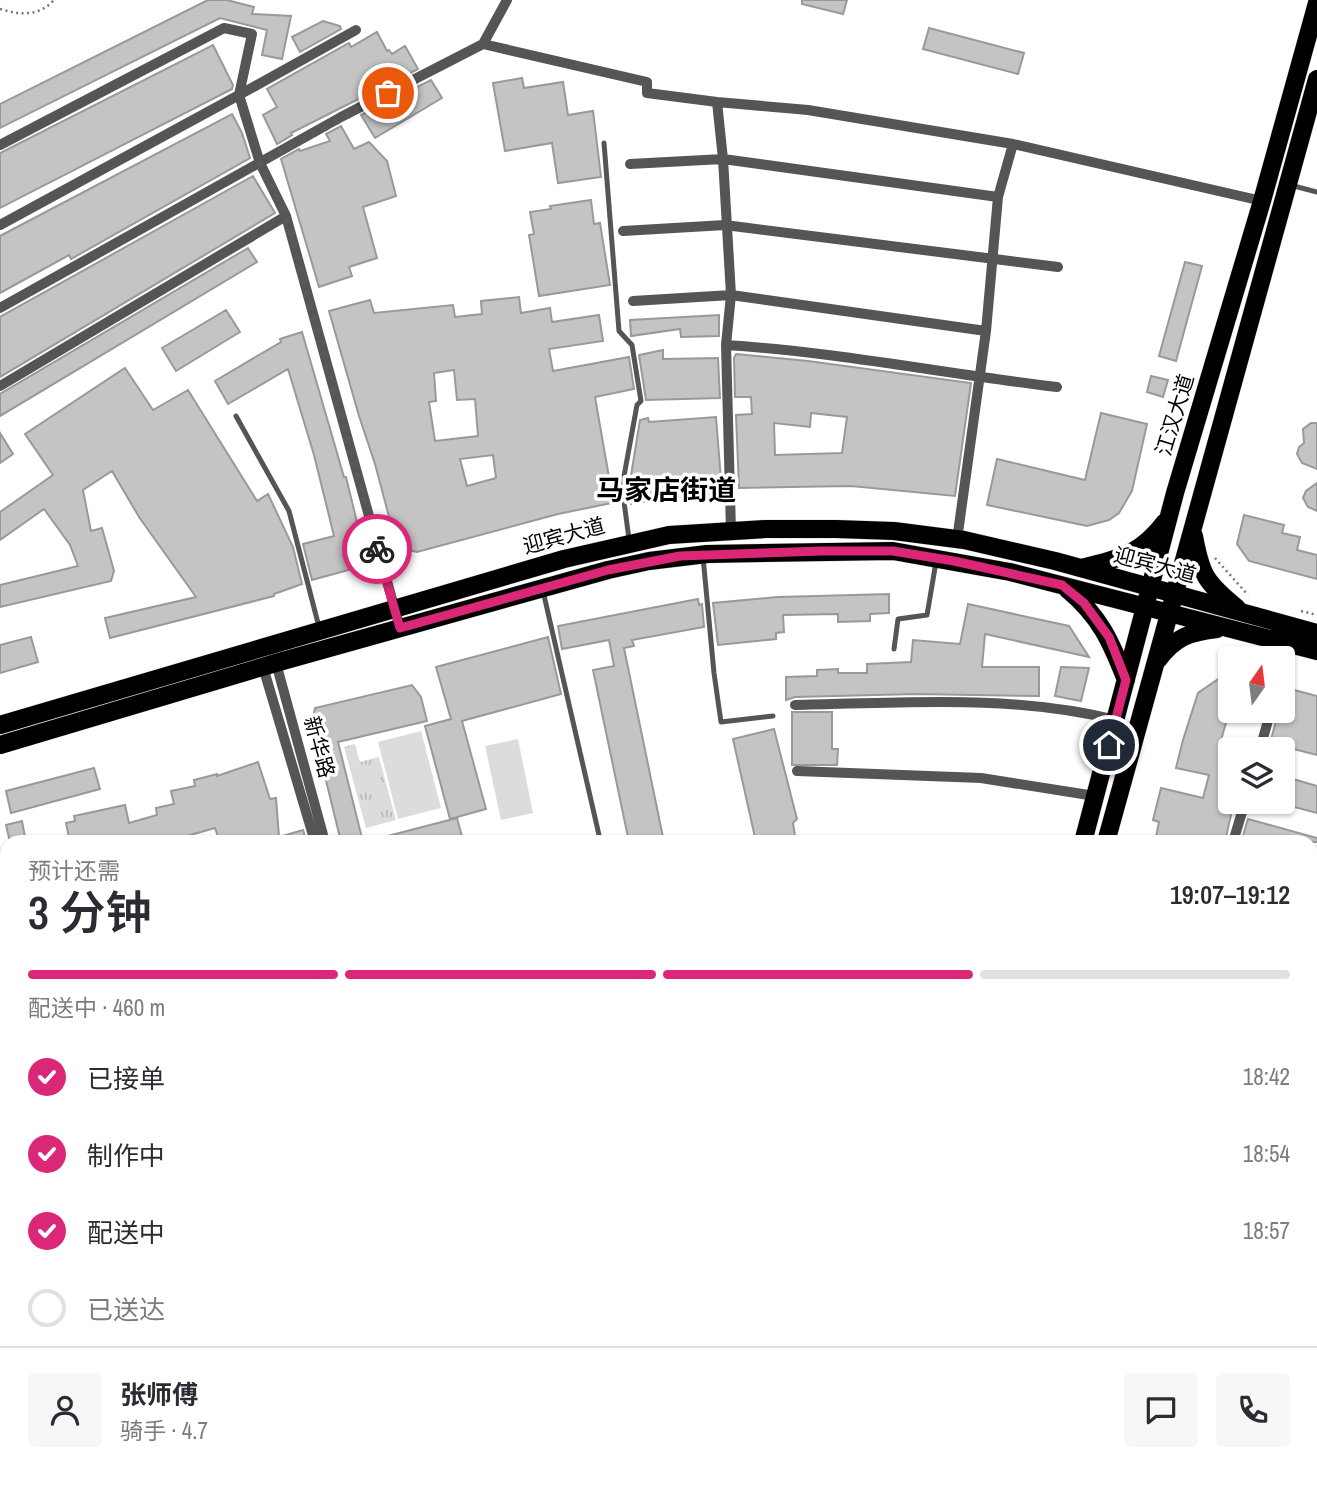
<!DOCTYPE html>
<html lang="zh">
<head>
<meta charset="utf-8">
<style>
	body { margin:0; font-family:"Archivo Narrow","Noto Sans SC",sans-serif; background:#f7f7f7; color:#2b2b33; height:100vh; display:flex; flex-direction:column; font-size:26px; white-space:nowrap }
	* { box-sizing:border-box; margin:0 }
	p { font-size:23px; color:#7c7c81 }
	.icon { flex:none; width:38px; height:38px; fill:none; stroke:currentColor; stroke-width:2; stroke-linecap:round; stroke-linejoin:round }
	.map { position:relative; flex:1; overflow:hidden }
	.side { position:absolute; left:0px; top:835px; width:1318px; height:653px; display:flex; flex-direction:column; background:#fff; border-radius:21px 21px 0 0; box-shadow:0 2px 5px #0004 }
	.side>* { flex:none }
	.needle { width:46px; rotate:14deg }
	.controls { position:absolute; left:1218px; top:646px; display:grid; gap:14px }
	.controls a { display:grid; place-items:center; width:77px; height:77px; border-radius:7px; background:#fff; box-shadow:0 2px 5px #0004; font-size:35px }
	.pin { position:absolute; display:grid; place-items:center; width:60px; height:60px; color:#fff; margin:-30px; border:4px solid #fff; border-radius:50%; box-shadow:0 2px 7px #0007 }
	.courier { position:absolute; display:grid; place-items:center; width:70px; height:70px; margin:-35px; border:5px solid #db2777; border-radius:50%; background:#fff; color:#222; box-shadow:0 2px 9px #0007 }
	.overview em { font-style:normal; font-weight:600 }
	.overview div { display:flex; flex-direction:column-reverse }
	.overview { display:flex; align-items:center; justify-content:space-between; height:119px; padding:0 28px }
	h1 { font-size:46px; font-weight:600; line-height:52px }
	.bar { display:grid; grid-template-columns:repeat(4,1fr); gap:10px 7px; align-content:center; height:84px; padding:0 28px }
	.bar i { height:9px; border-radius:5px; background:#e1e1e2 }
	.bar .active { background:#db2777 }
	.bar p { grid-column:span 4 }
	.line { display:flex; align-items:center; gap:18px; padding:0 28px; border-top:2px solid #e1e1e2 }
	.line div { flex:1 }
	.round { display:grid; place-items:center; flex:none; width:74px; height:74px; border-radius:7px; background:#f7f7f7 }
	ol { padding:0 28px; list-style:none }
	li { display:flex; align-items:center; gap:21px; height:77px }
	li p { margin-inline-start:auto }
	li .icon { padding:7px; border-radius:50%; background:#db2777; color:#fff; stroke-width:4 }
	li:last-child { color:#7c7c81 }
	li i { width:38px; height:38px; border:4px solid #e1e1e2; border-radius:50% }
	.map>svg:first-child { display:block }
</style>
</head>
<body>
<div class="map">
<svg width="1317" height="1487" viewBox="0 0 1317 1487">
	<defs>
		<pattern id="grass-tufts" width="24" height="20" patternUnits="userSpaceOnUse" patternTransform="scale(1.75)"><rect width="24" height="20" fill="#dcdcdc"/><path d="M3 7l-1-3M5 7V3M7 7l1-3M15 17l-1-3M17 17v-4M19 17l1-3" fill="none" stroke="#bbb"/></pattern>
	</defs>
	<rect width="100%" height="100%" fill="#fff"/>
	<path fill="url(#grass-tufts)" d="M355 744 360 762 379 757 396 820 366 828 344 747Z"/>
	<path fill="#dcdcdc" d="M421 731 441 808 398 819 378 742Z
		M518 739 533 813 501 820 485 746Z
		M1164 1481H1252L1251 1487H1190Z"/>
	<path fill="#c4c4c4" stroke="#999" stroke-width="2" fill-rule="evenodd" d="M208 0H227L254 7 252 14 291 16 282 59 262 55 267 30 220 18 0 128V104Z
		M802 0H847L843 14 802 4Z
		M323 21 340 26 341 29 300 52 292 37Z
		M929 28 1024 53 1018 74 923 49Z
		M377 32 387 51 389 50 392 54 405 46 418 69 291 133 292 135 277 144 263 115 277 107 267 89 349 43 351 47Z
		M213 45 233 85 232 89 0 208V153Z
		M522 78 524 88 563 82 568 115 593 111 601 177 558 183 552 143 505 151 493 83Z
		M431 80 442 98 375 138 361 115Z
		M232 114 242 133 250 158 71 259 69 255 0 293V236Z
		M341 126 354 149 369 142 387 161 396 196 363 207 377 258 349 267 352 276 319 287 281 159 299 149 300 151 330 141 326 134Z
		M253 176 275 213 0 377V317Z
		M591 200 594 224 600 223 610 285 539 296 529 235 534 234 530 212 551 209 550 206Z
		M248 248 257 262 0 416V394Z
		M1185 262 1202 266 1176 361 1159 356Z
		M519 297 521 313 550 308 552 322 599 315 603 341 549 349 553 371 629 357 634 389 595 397 610 483H613L617 502 558 514 417 552 409 550 398 541 392 528 375 464 359 416 329 311 370 300 374 313 453 305 455 317 482 314 481 301ZM454 370 457 400 475 399 478 436 435 441 429 402 436 401 434 373ZM493 455 496 478 467 486 460 459Z
		M226 310 240 332 176 371 162 348Z
		M719 315V336L681 337 680 329 631 336 630 320Z
		M302 332 344 477H346L364 551 355 553 359 567 312 580 303 544 334 536 314 455 288 369 228 404 215 381 281 342 280 339Z
		M663 350V359L718 358 720 398 646 400 639 355Z
		M736 354 808 361 971 383 955 496 851 486 739 488 736 415 752 414 751 397H735L734 358ZM811 413 847 417 842 453 775 455 774 423 810 427Z
		M125 368 153 410 188 390 257 501 268 494 293 547 302 584 274 594V596L110 638 105 618 196 597 139 517 112 471 83 490 91 531 102 528 114 571 111 581 0 607V585L78 566 70 545 44 509 0 540V512L53 475 25 434Z
		M1151 376 1168 380 1163 397 1147 392Z
		M1101 413 1147 424 1132 491 1119 513 1109 520 1087 526 987 505 997 459 1085 480Z
		M716 417 722 493 666 498 631 504 628 494 640 420 648 418 649 422Z
		M1311 423H1317V469L1302 463 1297 454 1299 447 1304 443 1303 429Z
		M0 433 13 454 0 463Z
		M1317 483V511L1308 507 1303 498 1306 491Z
		M1244 515 1284 525 1282 533 1300 537 1297 550 1317 555V579L1249 561 1237 544Z
		M889 594V613L870 614V621L838 622V614L783 615 784 632 776 633V639L718 645 713 603 778 597Z
		M698 599 699 605 702 604 704 627 632 640 634 646 624 648 664 842H629L593 670 614 666 609 640 562 649 558 626Z
		M968 604 1069 626 1089 657 985 634 982 667H1039V696L916 694 795 697 786 700V677L817 676V670L838 669V673H867V664L911 662 913 640 960 644Z
		M31 637 38 662 0 673V645Z
		M548 637 561 694 462 721 486 809 450 819 425 726 451 719 436 667Z
		M1061 667 1089 668 1081 701 1055 696Z
		M1230 671V709L1219 747 1230 750V802H1234L1226 837H1220L1218 842H1155L1159 822 1153 820 1161 788 1203 798 1209 775 1176 768 1183 740 1198 693Z
		M412 685 421 697 427 721 338 742 363 842H341L312 723 315 708Z
		M1283 687 1317 696V755L1270 743 1279 710H1283Z
		M792 712H832V749H838L837 765H792Z
		M774 729 797 819 793 823 796 842H756L733 739Z
		M258 762 270 799 276 798 279 837 303 830 307 842H220L215 828 166 842H70L66 823 75 821 74 816 125 805 129 823 157 815 156 808 174 804 171 791 195 786 194 780 217 774V776Z
		M94 768 100 789 11 813 6 791Z
		M1283 776 1317 786V813L1283 804Z
		M457 818 463 840 456 842H381L380 838Z
		M1248 819 1317 838V842H1241Z
		M22 821 26 842H10L6 825Z"/>
	<g fill="none" stroke-linecap="round" stroke-linejoin="round">
		<defs>
			<path id="primary" d="M1194 536C1201 575 1206 583 1237 608
				M1082 568C1120 558 1140 555 1165 522
				M1067 589C1100 616 1111 642 1126 680
				M1158 660C1175 637 1190 632 1217 629
				M0 725 564 559 669 535 766 529H836L894 531 964 540 1055 561 1317 633
				M0 745 279 662 608 570 649 561 707 554 893 551 1010 572 1317 651
				M1083 842 1175 493 1262 201 1317 3
				M1106 842 1317 79
				M908 1487 909 1480
				M933 1487 935 1480"/>
		</defs>
		<use href="#primary" stroke="#dbdbdb" stroke-width="19"/>
		<path stroke="#777" stroke-width="2.5" stroke-dasharray="2 3.5" stroke-linecap="butt" d="M0 9C21 15 38 17 54 0
			M1215 558 1248 595
			M1301 611 1317 615
			M1311 1334 1317 1336
			M1311 1388 1317 1389
			M1311 1458 1317 1459
			M1128 1480 1154 1487
			M1266 1487 1268 1480"/>
		<path stroke="#555" stroke-width="5" d="M604 143 619 331 632 345 641 401 637 405 622 487 629 539
			M1290 185 1317 192
			M236 416 289 511 319 627
			M703 557 714 673 721 722 773 716
			M543 591 599 835
			M894 649 898 619 927 615 936 562
			M0 1325 7 1323"/>
		<path stroke="#555" stroke-width="10" d="M483 44 507 0
			M239 95 356 30
			M717 102 723 159 731 295 726 345 731 531
			M0 145 224 28 252 34 239 95
			M630 164 723 159 998 197
			M0 225 239 95 260 163 286 216 400 628
			M623 231 725 225 1058 267
			M633 301 731 295 986 331
			M0 308 341 117 483 44 647 82V93L717 102 808 110 1013 144 1262 201
			M726 345C837 352 947 374 1057 387
			M0 386 286 216
			M957 540 986 331 998 197 1013 144
			M276 663 325 842
			M263 667 315 842
			M1283 668 1290 644
			M795 705C902 703 1012 694 1116 720
			M1260 749 1271 710
			M797 771 981 778 1095 796
			M1233 842 1245 802
			M1311 1042 1317 1043
			M0 1102 7 1100
			M1311 1256 1317 1257
			M0 1389 7 1387
			M0 1450 7 1448
			M525 1480 582 1487
			M152 1487 188 1480
			M286 1487 287 1480
			M295 1487 296 1480"/>
		<use href="#primary" stroke="#000" stroke-width="18"/>
	</g>
	<g fill="none" stroke-linecap="round" stroke-linejoin="round">
		<path stroke="#595959" stroke-width="7" stroke-dasharray="0 12.6" d="M377 549 286 216 260 163 388 93"/>
		<path stroke="#db2777" stroke-width="9" d="M377 549 400 628 608 570 680 556 822 551H893L954 561 1062 585 1084 603 1109 637 1126 680 1109 745"/>
	</g>
	<g text-anchor="middle" stroke-width="7" stroke-linejoin="round" paint-order="stroke">
		<g font-size="21" fill="#000" stroke="#fff">
			<text transform="translate(1175 415) rotate(-73)" y="7">江汉大道</text>
			<text transform="translate(564 536) rotate(-15)" y="7">迎宾大道</text>
			<text transform="translate(1155 565) rotate(15)" y="7">迎宾大道</text>
			<text transform="translate(319 747) rotate(75)" y="7">新华路</text>
		</g>
		<g font-size="28" font-weight="bold" fill="#000" stroke="#fff">
			<text x="666" y="500">马家店街道</text>
		</g>
	</g>
</svg>
<div class="controls">
<a><svg class="needle" viewBox="-14 -14 28 28"><path d="M0-13l5 13h-10z" fill="#e53935"/><path d="M0 13l5-13h-10z" fill="#7c7c81"/></svg></a>
<a><svg class="icon" aria-label="layers" viewBox="0 0 24 24"><path d="M12 4l9 5-9 5-9-5zM3 14l9 5 9-5"/></svg></a>
</div>
<div class="pin" style="left:388px;top:93px;background:#ea580c"><svg class="icon" aria-label="bag" viewBox="0 0 24 24"><path d="M5 8h14l-1 12H6zM9 8a3 3 0 0 1 6 0"/></svg></div>
<div class="pin" style="left:1109px;top:745px;background:#1f2937"><svg class="icon" aria-label="home" viewBox="0 0 24 24"><path d="M3 11l9-7 9 7M6 9v11h12V9"/></svg></div>
<div class="courier" style="left:377px;top:549px"><svg class="icon" aria-label="bike" viewBox="0 0 24 24"><circle cx="6" cy="16" r="4"/><circle cx="18" cy="16" r="4"/><path d="M6 16l4-8h5l3 8M10 8l3 8H6M13 5h3"/></svg></div>
<section class="side">
<div class="overview"><div><h1>3 分钟</h1><p>预计还需</p></div><em>19:07–19:12</em></div>
<div class="bar"><i class="active"></i><i class="active"></i><i class="active"></i><i></i><p>配送中 · 460 m</p></div>
<ol>
<li><svg class="icon" aria-label="check" viewBox="0 0 24 24"><path d="M5 12l5 5 9-10"/></svg>已接单<p>18:42</p></li>
<li><svg class="icon" aria-label="check" viewBox="0 0 24 24"><path d="M5 12l5 5 9-10"/></svg>制作中<p>18:54</p></li>
<li><svg class="icon" aria-label="check" viewBox="0 0 24 24"><path d="M5 12l5 5 9-10"/></svg>配送中<p>18:57</p></li>
<li><i></i>已送达</li>
</ol>
<div class="line" style="height:126px"><a class="round"><svg class="icon" aria-label="person" viewBox="0 0 24 24"><circle cx="12" cy="8" r="4"/><path d="M4 21q1-7 8-7t8 7"/></svg></a><div><b>张师傅</b><p>骑手 · 4.7</p></div><a class="round"><svg class="icon" aria-label="chat" viewBox="0 0 24 24"><path d="M4 5h16v11H9l-5 4z"/></svg></a><a class="round"><svg class="icon" aria-label="phone" viewBox="0 0 24 24"><path d="M5 4h4l2 5-3 2q2 4 5 5l2-3 5 2v4C11 20 4 13 5 4z"/></svg></a></div>
</section>
</div>
</body>
</html>
